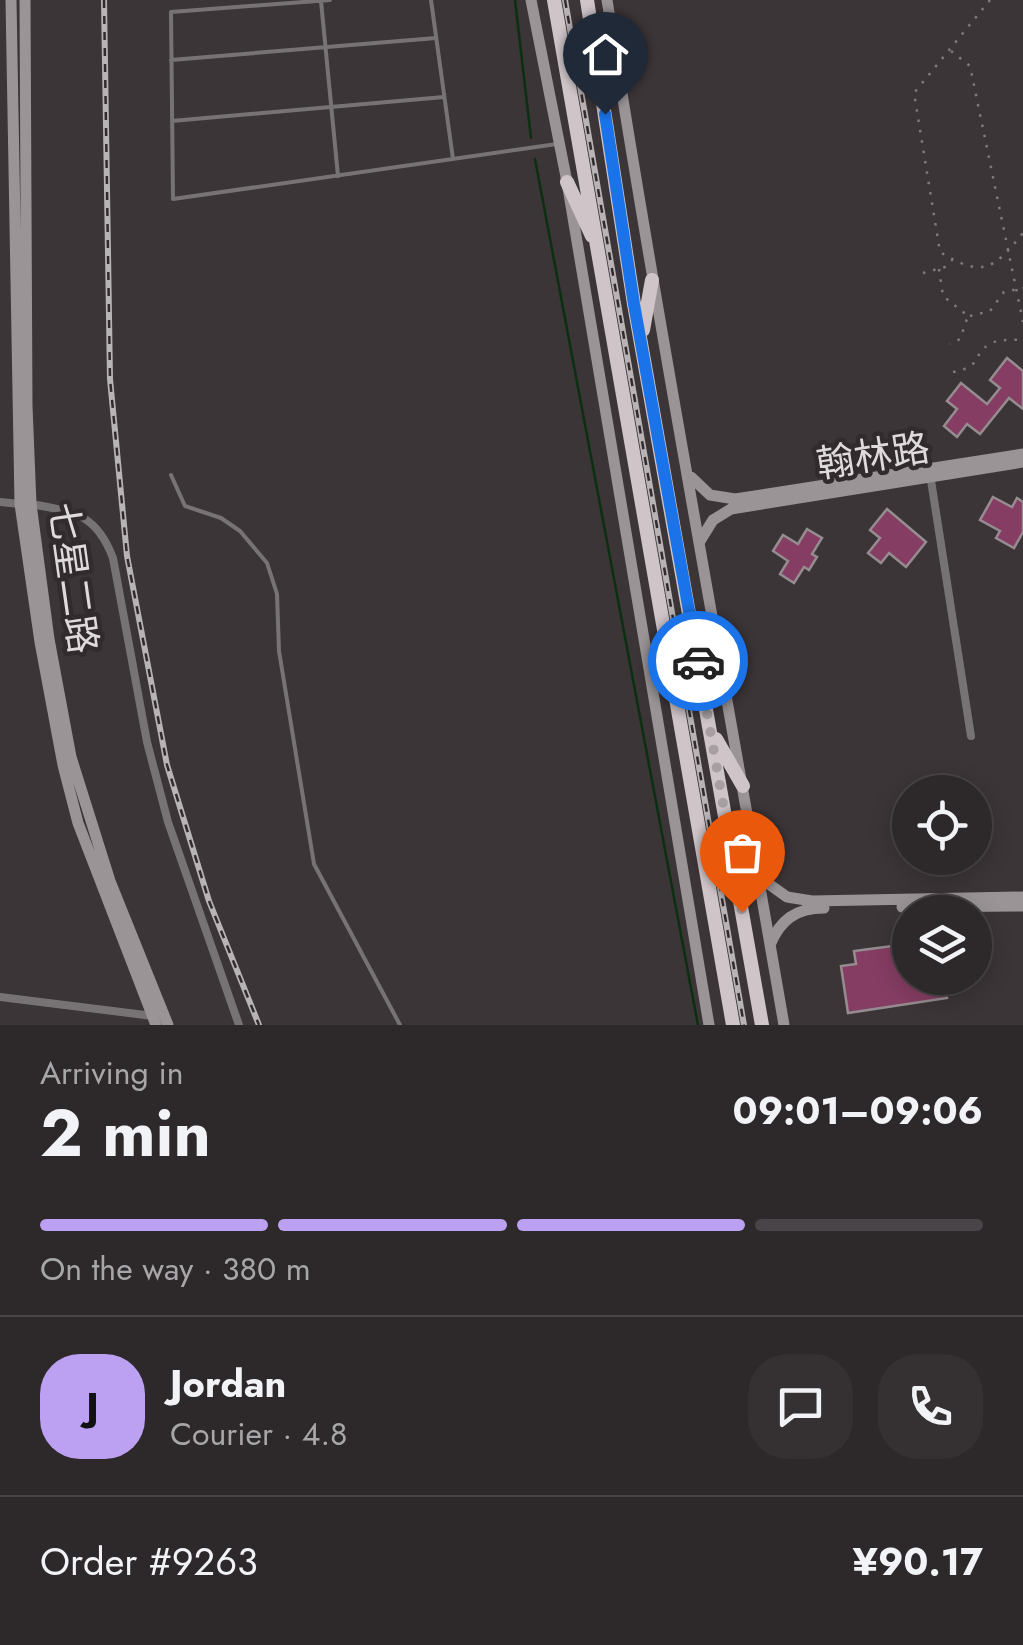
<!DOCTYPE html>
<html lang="en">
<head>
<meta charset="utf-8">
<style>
	body { margin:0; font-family:Jost,"Noto Sans SC",sans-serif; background:#353032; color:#f1f3f6; height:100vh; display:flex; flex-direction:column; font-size:38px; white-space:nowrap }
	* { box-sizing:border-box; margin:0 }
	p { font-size:32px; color:#a7a6a8 }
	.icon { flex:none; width:55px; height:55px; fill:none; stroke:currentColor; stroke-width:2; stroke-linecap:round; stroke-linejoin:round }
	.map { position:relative; height:1025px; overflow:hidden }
	.details { display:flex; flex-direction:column; background:#2d282a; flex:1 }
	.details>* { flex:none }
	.controls { position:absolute; left:892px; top:775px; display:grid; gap:20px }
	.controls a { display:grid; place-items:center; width:100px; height:100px; border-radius:50%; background:#2d282a; box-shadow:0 5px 25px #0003,0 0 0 2px #484447; font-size:50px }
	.pin { position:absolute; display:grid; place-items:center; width:85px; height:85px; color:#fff; margin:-102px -42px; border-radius:50% 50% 50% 0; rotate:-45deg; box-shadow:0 0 10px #0007 }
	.pin .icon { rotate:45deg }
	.courier { position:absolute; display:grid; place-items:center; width:100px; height:100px; margin:-50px; border:8px solid #1a73e8; border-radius:50%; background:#fff; color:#222; box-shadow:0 2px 12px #0007 }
	.overview em { font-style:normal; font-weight:700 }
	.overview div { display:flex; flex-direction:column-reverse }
	.overview { display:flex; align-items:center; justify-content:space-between; height:170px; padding:0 40px }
	h1 { font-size:65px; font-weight:700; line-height:75px }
	.bar { display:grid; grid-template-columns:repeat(4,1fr); gap:15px 10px; align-content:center; height:120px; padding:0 40px }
	.bar i { height:12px; border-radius:8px; background:#484447 }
	.bar .selected { background:#bca0f2 }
	.bar p { grid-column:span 4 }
	.line { display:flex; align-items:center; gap:25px; padding:0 40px; border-top:2px solid #484447 }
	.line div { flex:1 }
	.round { display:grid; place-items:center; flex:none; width:105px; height:105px; border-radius:40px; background:#353032 }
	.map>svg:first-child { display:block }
</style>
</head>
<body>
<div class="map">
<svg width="1023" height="1025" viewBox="0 0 1023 1025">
	<rect width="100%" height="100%" fill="#3c3538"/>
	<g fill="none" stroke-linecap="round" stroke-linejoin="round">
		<path stroke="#0c2f11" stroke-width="2.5" d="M515 0 531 138
			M535 159 698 1025"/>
	</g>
	<path fill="#863d63" stroke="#958c90" stroke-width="2.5" d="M1007 358 1023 371V409L1009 398 980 434 967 424 957 437 944 426 957 409 947 401 961 383 987 404 1000 388 990 380Z
		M993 497 1012 507 1017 498 1023 502V532L1014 548 996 538 1000 531 980 520Z
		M887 509 926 542 906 567 889 553 881 563 868 553 880 538 870 530Z
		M807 529 822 538 812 554 817 557 809 570 804 567 794 583 780 574 788 561 773 551 783 535 798 544Z
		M908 944 910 978H944L947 998 848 1013 841 966 856 964 854 951Z"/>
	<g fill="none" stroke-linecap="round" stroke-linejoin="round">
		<path stroke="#807a7d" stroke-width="2.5" stroke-dasharray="2.5 8" stroke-linecap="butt" d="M990 0 914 93 940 252C983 278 993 270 1023 233
			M951 51 970 66 1023 322
			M939 269 943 296 968 316 960 339 950 344
			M923 273 945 267 952 260
			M970 316 990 311 1004 292 1023 288
			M953 372C985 366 971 354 990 344 1000 338 1012 341 1023 339"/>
		<path stroke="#777375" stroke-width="4" d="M330 0 171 12 173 199 557 144
			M431 0 453 159
			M321 1 338 176
			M171 60 436 38
			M172 121 444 97
			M171 475 185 506 221 518 240 531 267 563 277 594 279 651 314 864 400 1025"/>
		<path stroke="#777375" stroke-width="8" d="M930 474 971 736
			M0 502 20 504
			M31 504C74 512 96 513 113 558L147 742 168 822 239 1025
			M0 997 153 1016"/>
		<path stroke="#9a9497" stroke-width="11" d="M11 0 20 504 40 642 63 765 78 823 156 1025
			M25 0 27 406 31 504 49 639 71 757 110 881 168 1025
			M531 0 567 182 709 1025
			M607 0C661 342 725 683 784 1025
			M691 477 710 495 735 499 1023 454
			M700 541 713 520 731 509 1023 462
			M759 877 787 897 812 901 1023 897
			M902 907 1023 906
			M770 945C780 920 796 908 824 908"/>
		<path stroke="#cfc5c9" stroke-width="14" d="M554 0 733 1025
			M587 0 634 304 762 1025
			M567 182 592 236
			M643 330 652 280
			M716 739 743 786"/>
		<defs>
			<path id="rail" d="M104 0 110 379 127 556 167 765 209 901 259 1025
				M565 0 744 1025"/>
		</defs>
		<use href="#rail" stroke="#b8b3b5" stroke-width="6"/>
		<use href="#rail" stroke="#322b2e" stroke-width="2.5" stroke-dasharray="8" stroke-linecap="butt"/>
	</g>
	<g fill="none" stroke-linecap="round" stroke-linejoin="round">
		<path stroke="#a6a0a3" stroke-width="10" stroke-dasharray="0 18" d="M698 661 742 912"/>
		<path stroke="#1a73e8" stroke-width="12" d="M605 114 634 304 698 661"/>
	</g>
	<g text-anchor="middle" stroke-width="9" stroke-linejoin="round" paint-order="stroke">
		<g font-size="38" fill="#dfdadc" stroke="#322b2e">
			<text transform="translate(873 456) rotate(-9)" y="13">翰林路</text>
			<text transform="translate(73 578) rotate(82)" y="13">七星二路</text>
		</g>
	</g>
</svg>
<div class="controls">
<a><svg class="icon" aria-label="locate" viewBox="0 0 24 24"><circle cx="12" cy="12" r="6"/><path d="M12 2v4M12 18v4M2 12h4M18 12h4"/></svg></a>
<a><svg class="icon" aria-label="layers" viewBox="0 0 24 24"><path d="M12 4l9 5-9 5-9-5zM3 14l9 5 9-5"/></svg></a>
</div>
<div class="pin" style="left:742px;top:912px;background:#ea580c"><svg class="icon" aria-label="bag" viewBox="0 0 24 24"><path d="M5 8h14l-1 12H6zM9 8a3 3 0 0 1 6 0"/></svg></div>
<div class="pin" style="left:605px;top:114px;background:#1f2937"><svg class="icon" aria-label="home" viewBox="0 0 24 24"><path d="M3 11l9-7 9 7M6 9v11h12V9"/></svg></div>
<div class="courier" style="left:698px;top:661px"><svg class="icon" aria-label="car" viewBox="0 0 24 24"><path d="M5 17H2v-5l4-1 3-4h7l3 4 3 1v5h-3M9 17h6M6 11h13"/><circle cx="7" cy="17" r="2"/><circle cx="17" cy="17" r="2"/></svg></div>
</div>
<section class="details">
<div class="overview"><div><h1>2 min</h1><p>Arriving in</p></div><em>09:01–09:06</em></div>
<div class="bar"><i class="selected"></i><i class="selected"></i><i class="selected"></i><i></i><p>On the way · 380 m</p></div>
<div class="line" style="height:180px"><b class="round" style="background:#bca0f2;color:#111">J</b><div><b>Jordan</b><p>Courier · 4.8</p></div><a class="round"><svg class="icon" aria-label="chat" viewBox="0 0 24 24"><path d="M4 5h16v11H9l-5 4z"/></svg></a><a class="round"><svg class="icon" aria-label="phone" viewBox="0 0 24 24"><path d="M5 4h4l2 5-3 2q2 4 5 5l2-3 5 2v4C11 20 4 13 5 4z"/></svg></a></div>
<div class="line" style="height:130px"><div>Order #9263</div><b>¥90.17</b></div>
</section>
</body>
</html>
